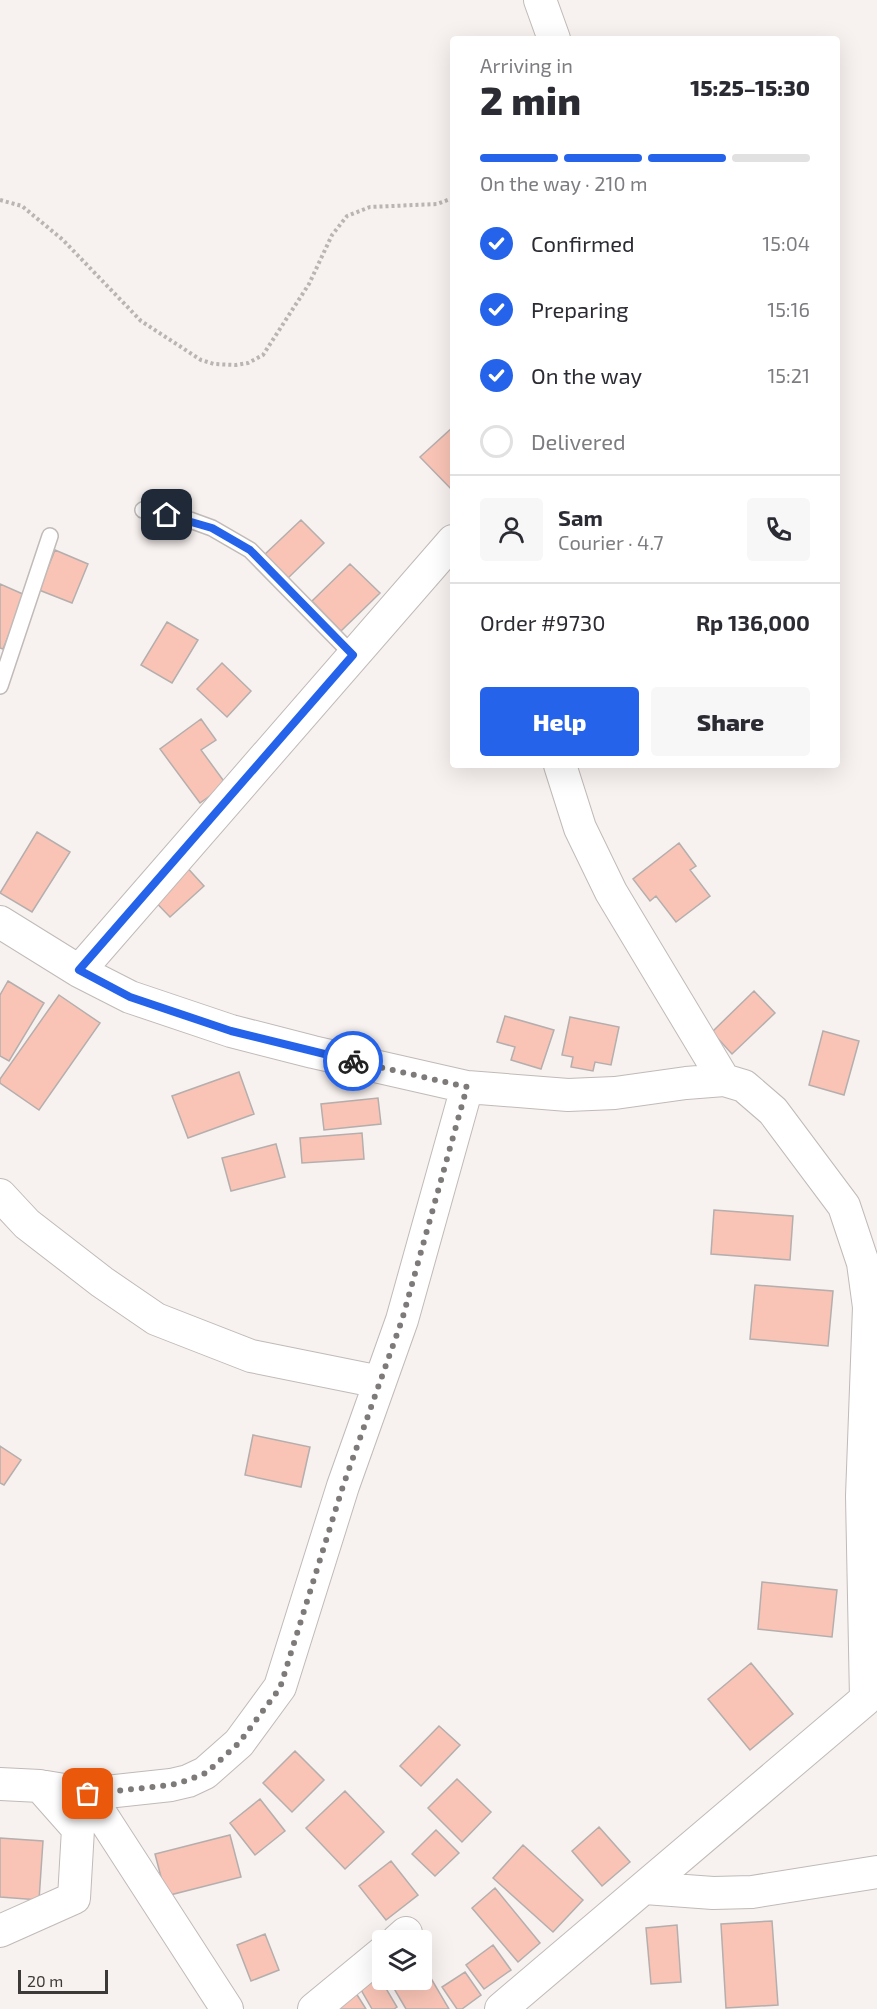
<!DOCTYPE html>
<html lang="en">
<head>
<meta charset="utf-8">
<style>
	body { margin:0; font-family:"Exo 2",sans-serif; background:#f7f7f7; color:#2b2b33; height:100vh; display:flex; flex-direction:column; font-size:22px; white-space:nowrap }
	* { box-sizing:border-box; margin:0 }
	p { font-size:20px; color:#7c7c81 }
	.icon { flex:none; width:33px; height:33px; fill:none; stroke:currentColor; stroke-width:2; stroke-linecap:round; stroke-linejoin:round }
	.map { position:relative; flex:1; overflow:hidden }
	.sheet { position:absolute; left:450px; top:36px; width:390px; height:732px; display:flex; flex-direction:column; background:#fff; border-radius:6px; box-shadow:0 6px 24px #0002 }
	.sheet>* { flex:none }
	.fabs { position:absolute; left:372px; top:1930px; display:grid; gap:12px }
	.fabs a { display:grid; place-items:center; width:60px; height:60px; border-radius:6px; background:#fff; box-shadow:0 6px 24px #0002; font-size:30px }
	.scale { position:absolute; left:18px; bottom:15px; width:90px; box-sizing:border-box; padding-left:6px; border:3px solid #3c3a39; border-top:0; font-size:16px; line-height:21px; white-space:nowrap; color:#3c3a39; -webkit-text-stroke:4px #f7f1ef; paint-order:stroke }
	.pin { position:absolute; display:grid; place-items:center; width:51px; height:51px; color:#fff; margin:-26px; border-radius:12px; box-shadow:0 3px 9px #0006 }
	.courier { position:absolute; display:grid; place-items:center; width:60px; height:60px; margin:-30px; border:4px solid #2563eb; border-radius:50%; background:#fff; color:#222; box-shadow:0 2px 8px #0007 }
	.head em { font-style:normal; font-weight:800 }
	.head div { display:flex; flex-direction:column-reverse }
	.head { display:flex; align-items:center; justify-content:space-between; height:102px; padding:0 30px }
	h1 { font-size:39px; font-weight:800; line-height:45px }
	.bar { display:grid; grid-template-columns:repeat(4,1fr); gap:9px 6px; align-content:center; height:72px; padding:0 30px }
	.bar i { height:8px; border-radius:4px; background:#e1e1e2 }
	.bar .on { background:#2563eb }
	.bar p { grid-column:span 4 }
	.line { display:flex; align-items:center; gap:15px; padding:0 30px; border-top:2px solid #e1e1e2 }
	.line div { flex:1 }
	.round { display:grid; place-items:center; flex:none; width:63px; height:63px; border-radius:6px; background:#f7f7f7 }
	ol { padding:0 30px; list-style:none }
	li { display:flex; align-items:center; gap:18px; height:66px }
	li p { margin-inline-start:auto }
	li .icon { padding:6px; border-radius:50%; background:#2563eb; color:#fff; stroke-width:4 }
	li:last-child { color:#7c7c81 }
	li i { width:33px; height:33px; border:3px solid #e1e1e2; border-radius:50% }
	.button { display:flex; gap:12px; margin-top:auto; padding:12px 30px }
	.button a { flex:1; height:69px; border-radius:6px; background:#2563eb; color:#fff; font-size:24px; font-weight:800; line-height:69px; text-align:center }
	.button a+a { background:#f7f7f7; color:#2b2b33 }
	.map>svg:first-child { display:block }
</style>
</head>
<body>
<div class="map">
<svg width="877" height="2009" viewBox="0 0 877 2009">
	<rect width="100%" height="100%" fill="#f7f1ef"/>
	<path fill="#f9c4b6" stroke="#b4aead" stroke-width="1.5" d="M453 427V491L420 457Z
		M301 520 324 543 286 580 263 556Z
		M55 550 88 564 72 603 39 590Z
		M350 564 380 593 341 631 312 601Z
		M0 584 25 595 3 649 0 648Z
		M167 622 198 640 172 683 141 665Z
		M222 663 251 691 227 717 197 689Z
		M201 719 216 740 201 750 226 784 200 803 160 749Z
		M37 832 70 852 32 912 0 893Z
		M679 843 696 866 690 870 710 896 676 922 656 896 650 901 633 879Z
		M182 862 204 886 170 917 147 893Z
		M8 981 44 1003 9 1061 0 1056V995Z
		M754 991 775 1013 732 1054 712 1032Z
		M59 995 100 1023 39 1110 0 1083V1079Z
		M505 1016 554 1030 541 1069 511 1060 515 1047 497 1042Z
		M570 1017 619 1027 611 1065 595 1062 593 1071 571 1067 573 1057 562 1055Z
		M823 1031 859 1041 844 1095 809 1085Z
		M239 1072 254 1114 188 1138 172 1096Z
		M378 1098 381 1124 324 1130 321 1104Z
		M362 1133 364 1159 302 1163 300 1138Z
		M276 1144 285 1177 231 1191 222 1158Z
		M714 1210 793 1216 790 1260 711 1254Z
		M755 1285 833 1291 828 1346 750 1339Z
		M253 1435 310 1447 301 1487 245 1475Z
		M0 1446 21 1460 4 1485 0 1483Z
		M762 1582 837 1590 832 1637 758 1629Z
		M751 1663 793 1714 750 1750 708 1699Z
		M439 1726 460 1745 421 1786 400 1766Z
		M295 1751 324 1780 292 1812 263 1783Z
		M457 1779 491 1812 462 1842 428 1808Z
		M345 1791 384 1832 345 1869 306 1828Z
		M260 1799 285 1831 255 1855 230 1823Z
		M599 1827 630 1862 602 1886 572 1851Z
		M436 1830 459 1853 435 1876 412 1854Z
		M230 1835 241 1877 166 1896 155 1854Z
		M0 1838 43 1841 39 1900 0 1897Z
		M523 1845 583 1900 553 1932 493 1878Z
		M391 1861 418 1895 386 1920 359 1886Z
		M495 1888 540 1943 518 1962 472 1908Z
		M772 1921 778 2005 726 2008 721 1924Z
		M677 1925 681 1982 651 1984 646 1928Z
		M265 1934 279 1970 251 1981 237 1945Z
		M493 1945 511 1970 484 1989 466 1965Z
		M422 1963 449 2009H406L389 1980H422Z
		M375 1970 397 2007 394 2009H372L356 1981Z
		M465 1972 481 1995 462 2009H457L442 1987Z
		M354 1990 366 2009H327Z"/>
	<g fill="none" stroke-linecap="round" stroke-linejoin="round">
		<defs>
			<path id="lane" d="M143 510 190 520 212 528 250 550 353 655
				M0 686 50 536"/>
			<path id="street" d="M540 0 554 39
				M560 765 580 828 611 892 724 1080
				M0 922 79 971 130 997 231 1031 313 1052 467 1087 568 1095 615 1093 686 1083 724 1080 744 1086 773 1111 844 1206 863 1263 869 1307 862 1496 866 1699 501 2009
				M79 971 453 541
				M0 1195 27 1224 102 1282 156 1319 251 1356 380 1382
				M0 1784 40 1786 88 1794 171 1785 188 1781 205 1773 239 1743 280 1687 343 1486 402 1320 467 1087
				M88 1794 227 2009
				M645 1888 713 1893 752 1892 877 1872
				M0 1931 74 1898 78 1829 40 1786
				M397 1941 406 1933
				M314 2009 382 1953"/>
		</defs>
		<use href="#lane" stroke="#c0bab8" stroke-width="18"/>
		<use href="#street" stroke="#c0bab8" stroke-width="34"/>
		<path stroke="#b9b5b3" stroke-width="4" stroke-dasharray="3 3" stroke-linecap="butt" d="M0 200 22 206 63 240 141 321 201 360 214 364 236 365 248 363 263 355 309 284 332 235 347 216 370 207 437 204 453 198"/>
		<use href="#lane" stroke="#fff" stroke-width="15"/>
		<use href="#street" stroke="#fff" stroke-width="32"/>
	</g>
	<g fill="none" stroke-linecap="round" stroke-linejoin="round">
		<path stroke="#7d7a79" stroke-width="6" stroke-dasharray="0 10.8" d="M88 1794 171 1785 188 1780 206 1773 239 1743 280 1688 343 1486 402 1320 467 1087 353 1061"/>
		<path stroke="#2563eb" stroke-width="8" d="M167 515 212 528 250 550 353 655 79 970 130 997 231 1031 353 1061"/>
	</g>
</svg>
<div class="fabs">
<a><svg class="icon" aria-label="layers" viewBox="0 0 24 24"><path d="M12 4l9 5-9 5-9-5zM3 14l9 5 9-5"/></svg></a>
</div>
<div class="scale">20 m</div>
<div class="pin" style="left:88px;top:1794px;background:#ea580c"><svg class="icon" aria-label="bag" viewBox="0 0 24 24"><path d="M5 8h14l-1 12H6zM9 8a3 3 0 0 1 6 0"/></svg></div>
<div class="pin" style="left:167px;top:515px;background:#1f2937"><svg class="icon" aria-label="home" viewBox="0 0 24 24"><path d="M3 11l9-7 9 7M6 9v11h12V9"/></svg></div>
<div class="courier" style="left:353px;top:1061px"><svg class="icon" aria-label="bike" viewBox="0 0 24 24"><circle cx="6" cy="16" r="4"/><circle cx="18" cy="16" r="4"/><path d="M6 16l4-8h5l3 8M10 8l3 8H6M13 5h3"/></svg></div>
<section class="sheet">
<div class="head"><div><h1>2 min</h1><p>Arriving in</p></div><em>15:25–15:30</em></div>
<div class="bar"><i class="on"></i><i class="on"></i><i class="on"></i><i></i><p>On the way · 210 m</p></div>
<ol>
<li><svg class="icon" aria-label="check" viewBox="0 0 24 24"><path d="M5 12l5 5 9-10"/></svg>Confirmed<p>15:04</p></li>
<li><svg class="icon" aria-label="check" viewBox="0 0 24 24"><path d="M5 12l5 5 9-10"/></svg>Preparing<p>15:16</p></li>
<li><svg class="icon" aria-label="check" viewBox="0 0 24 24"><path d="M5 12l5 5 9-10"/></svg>On the way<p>15:21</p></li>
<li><i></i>Delivered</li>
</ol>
<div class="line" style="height:108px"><a class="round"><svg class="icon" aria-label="person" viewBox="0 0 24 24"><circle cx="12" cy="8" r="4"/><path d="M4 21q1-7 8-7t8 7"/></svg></a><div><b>Sam</b><p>Courier · 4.7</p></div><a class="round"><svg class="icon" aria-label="phone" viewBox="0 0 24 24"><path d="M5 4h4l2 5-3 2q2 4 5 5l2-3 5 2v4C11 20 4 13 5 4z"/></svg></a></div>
<div class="line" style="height:78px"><div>Order #9730</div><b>Rp 136,000</b></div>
<div class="button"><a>Help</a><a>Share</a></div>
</section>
</div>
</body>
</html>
